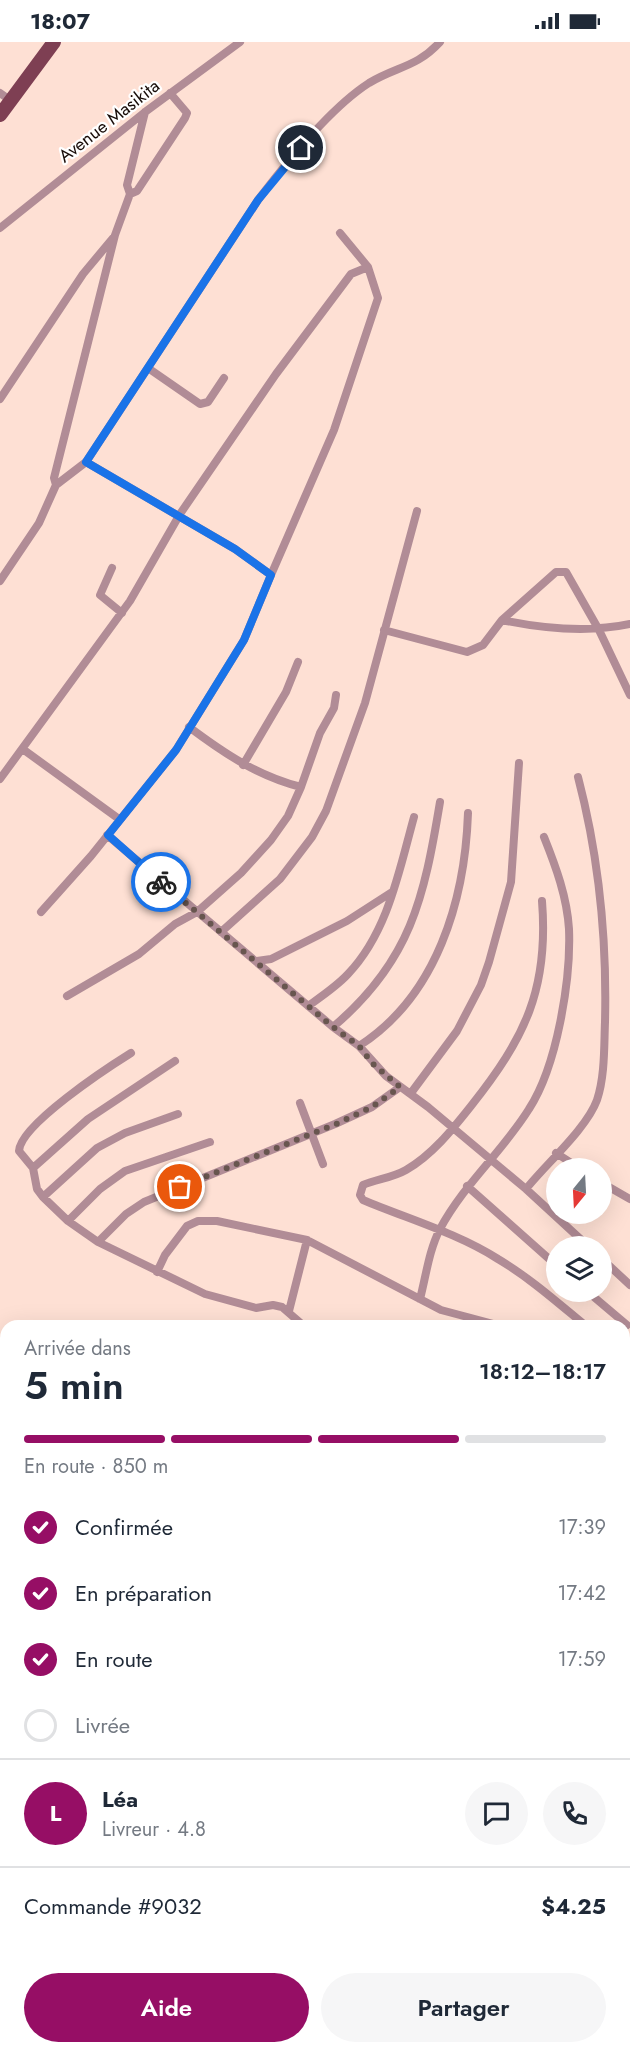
<!DOCTYPE html>
<html lang="fr">
<head>
<meta charset="utf-8">
<style>
	body { margin:0; font-family:Jost,sans-serif; background:#f6f6f7; color:#1f2937; height:100vh; display:flex; flex-direction:column; font-size:22px; white-space:nowrap }
	* { box-sizing:border-box; margin:0 }
	p { font-size:20px; color:#747a83 }
	.icon { flex:none; width:33px; height:33px; fill:none; stroke:currentColor; stroke-width:2; stroke-linecap:round; stroke-linejoin:round }
	.map { position:relative; flex:1; overflow:hidden }
	.side { position:absolute; left:0px; top:1278px; width:630px; height:734px; display:flex; flex-direction:column; background:#fff; border-radius:18px 18px 0 0; box-shadow:0 6px 24px #0002 }
	.side>* { flex:none }
	.needle { width:39px; rotate:198deg }
	.controls { position:absolute; left:546px; top:1116px; display:grid; gap:12px }
	.controls a { display:grid; place-items:center; width:66px; height:66px; border-radius:50%; background:#fff; box-shadow:0 6px 24px #0002; font-size:30px }
	.pin { position:absolute; display:grid; place-items:center; width:51px; height:51px; color:#fff; margin:-26px; border:3px solid #fff; border-radius:50%; box-shadow:0 2px 6px #0007 }
	.courier { position:absolute; display:grid; place-items:center; width:60px; height:60px; margin:-30px; border:4px solid #1a73e8; border-radius:50%; background:#fff; color:#222; box-shadow:0 2px 8px #0007 }
	.headline em { font-style:normal; font-weight:600 }
	.headline div { display:flex; flex-direction:column-reverse }
	.headline { display:flex; align-items:center; justify-content:space-between; height:102px; padding:0 24px }
	h1 { font-size:39px; font-weight:600; line-height:45px }
	.bar { display:grid; grid-template-columns:repeat(4,1fr); gap:9px 6px; align-content:center; height:72px; padding:0 24px }
	.bar i { height:8px; border-radius:4px; background:#e0e1e3 }
	.bar .on { background:#960e65 }
	.bar p { grid-column:span 4 }
	.line { display:flex; align-items:center; gap:15px; padding:0 24px; border-top:2px solid #e0e1e3 }
	.line div { flex:1 }
	.round { display:grid; place-items:center; flex:none; width:63px; height:63px; border-radius:32px; background:#f6f6f7 }
	ol { padding:0 24px; list-style:none }
	li { display:flex; align-items:center; gap:18px; height:66px }
	li p { margin-inline-start:auto }
	li .icon { padding:6px; border-radius:50%; background:#960e65; color:#fff; stroke-width:4 }
	li:last-child { color:#747a83 }
	li i { width:33px; height:33px; border:3px solid #e0e1e3; border-radius:50% }
	.primary-button { display:flex; gap:12px; margin-top:auto; padding:12px 24px }
	.primary-button a { flex:1; height:69px; border-radius:36px; background:#960e65; color:#fff; font-size:24px; font-weight:600; line-height:69px; text-align:center }
	.primary-button a+a { background:#f6f6f7; color:#1f2937 }
	.status { display:flex; justify-content:space-between; align-items:center; height:42px; padding:0 30px; background:#fff; direction:ltr }
	.status svg { height:16px; fill:currentColor }
	.map>svg:first-child { display:block }
</style>
</head>
<body>
<div class="status"><b>18:07</b><svg viewBox="0 0 49 12"><path d="M0 12V9h3v3zM5 12V6h3v6zM10 12V3h3v9zM15 12V0h3v12zM26 1h20v11H26zM47 4h2v5h-2z"/></svg></div>
<div class="map">
<svg width="630" height="2011" viewBox="0 0 630 2011">
	<rect width="100%" height="100%" fill="#fee0d4"/>
	<g fill="none" stroke-linecap="round" stroke-linejoin="round">
		<path stroke="#9fb2cf" stroke-width="14" d="M624 1968 625 1944 630 1936
			M606 2011 608 2006"/>
		<path stroke="#b18c96" stroke-width="8" d="M0 51 10 58
			M130 152 137 149 185 76 187 71 170 51
			M0 186 145 70 240 0
			M148 326 200 362 208 360 224 336
			M0 357 83 232 113 196
			M86 420 258 158C286 121 330 66 369 41 397 24 416 26 440 0
			M56 443 54 436 115 193 130 152 127 143 145 70
			M112 526 100 553 122 571
			M271 533 334 388 378 256 368 225 340 191
			M0 539 39 481 56 443 86 420 235 507 271 533 244 598 176 708 91 814 41 870
			M502 578 556 530H566L599 588 630 653
			M384 588 467 610 483 603 502 578C545 587 588 591 630 582
			M189 685C225 712 258 734 301 745
			M24 708 119 777
			M243 723 286 650 298 620
			M0 737 130 559 180 472 276 332 351 232 368 225
			M107 793 333 985 359 1004 386 1034 428 1065 526 1147 588 1204
			M542 859C549 947 525 996 471 1064 452 1088 432 1113 406 1128 392 1136 377 1137 363 1143L360 1153 363 1158C408 1177 457 1191 498 1217 530 1236 558 1261 586 1284
			M221 890 280 837 312 795 326 769 365 661 417 469
			M257 919 271 917 347 879 392 850
			M67 954 139 912 175 882 197 870 241 831 271 798 288 774 301 745 320 691 334 666 336 653
			M308 964C322 954 337 944 348 932 388 890 399 829 414 775
			M333 985C411 919 424 856 440 760
			M359 1004C437 954 465 858 468 771
			M131 1011C107 1026 20 1083 19 1109L33 1126 37 1147 43 1155 68 1179 98 1200 205 1252 256 1266 273 1263 282 1265 304 1284
			M411 1051 457 989 481 943 489 920 511 840 519 721
			M300 1061 323 1122
			M556 1111 579 1126
			M33 1126 88 1077 175 1019
			M602 1141 630 1157
			M467 1144 556 1223
			M526 1147C546 1122 587 1086 597 1058 605 1034 604 1005 605 980 607 897 599 815 578 735
			M43 1155 97 1106 125 1091 178 1072
			M68 1179 100 1147 125 1129 210 1100
			M98 1200 126 1172 144 1160 335 1082 372 1065 400 1045
			M602 1217 630 1243
			M157 1230 165 1213 187 1184 198 1179H217L307 1198 441 1268 501 1284
			M588 1250 627 1283
			M420 1257C426 1234 429 1208 440 1187 464 1142 503 1109 529 1067 557 1024 571 938 569 887 567 855 556 825 544 795
			M289 1269 307 1198
			M4 1451 6 1452
			M624 1498 630 1504"/>
		<path stroke="#7e3f53" stroke-width="14" d="M0 73 54 0"/>
	</g>
	<g fill="none" stroke-linecap="round" stroke-linejoin="round">
		<path stroke="#68564f" stroke-width="6" stroke-dasharray="0 10.8" d="M161 840 333 985 359 1004 373 1022 400 1045 372 1065 336 1082 180 1145"/>
		<path stroke="#1a73e8" stroke-width="8" d="M161 840 108 793 176 708 244 598 271 533 235 507 86 420 258 158 301 106"/>
	</g>
	<g text-anchor="middle" stroke-width="4.5" stroke-linejoin="round" paint-order="stroke">
		<g font-size="18" fill="#180c08" stroke="#fff">
			<text transform="translate(109 79) rotate(-38)" y="6">Avenue Masikita</text>
		</g>
	</g>
</svg>
<div class="controls">
<a><svg class="needle" viewBox="-14 -14 28 28"><path d="M0-13l5 13h-10z" fill="#e53935"/><path d="M0 13l5-13h-10z" fill="#747a83"/></svg></a>
<a><svg class="icon" aria-label="layers" viewBox="0 0 24 24"><path d="M12 4l9 5-9 5-9-5zM3 14l9 5 9-5"/></svg></a>
</div>
<div class="pin" style="left:180px;top:1145px;background:#ea580c"><svg class="icon" aria-label="bag" viewBox="0 0 24 24"><path d="M5 8h14l-1 12H6zM9 8a3 3 0 0 1 6 0"/></svg></div>
<div class="pin" style="left:301px;top:106px;background:#1f2937"><svg class="icon" aria-label="home" viewBox="0 0 24 24"><path d="M3 11l9-7 9 7M6 9v11h12V9"/></svg></div>
<div class="courier" style="left:161px;top:840px"><svg class="icon" aria-label="bike" viewBox="0 0 24 24"><circle cx="6" cy="16" r="4"/><circle cx="18" cy="16" r="4"/><path d="M6 16l4-8h5l3 8M10 8l3 8H6M13 5h3"/></svg></div>
<section class="side">
<div class="headline"><div><h1>5 min</h1><p>Arrivée dans</p></div><em>18:12–18:17</em></div>
<div class="bar"><i class="on"></i><i class="on"></i><i class="on"></i><i></i><p>En route · 850 m</p></div>
<ol>
<li><svg class="icon" aria-label="check" viewBox="0 0 24 24"><path d="M5 12l5 5 9-10"/></svg>Confirmée<p>17:39</p></li>
<li><svg class="icon" aria-label="check" viewBox="0 0 24 24"><path d="M5 12l5 5 9-10"/></svg>En préparation<p>17:42</p></li>
<li><svg class="icon" aria-label="check" viewBox="0 0 24 24"><path d="M5 12l5 5 9-10"/></svg>En route<p>17:59</p></li>
<li><i></i>Livrée</li>
</ol>
<div class="line" style="height:108px"><b class="round" style="background:#960e65;color:#fff">L</b><div><b>Léa</b><p>Livreur · 4.8</p></div><a class="round"><svg class="icon" aria-label="chat" viewBox="0 0 24 24"><path d="M4 5h16v11H9l-5 4z"/></svg></a><a class="round"><svg class="icon" aria-label="phone" viewBox="0 0 24 24"><path d="M5 4h4l2 5-3 2q2 4 5 5l2-3 5 2v4C11 20 4 13 5 4z"/></svg></a></div>
<div class="line" style="height:78px"><div>Commande #9032</div><b>$4.25</b></div>
<div class="primary-button"><a>Aide</a><a>Partager</a></div>
</section>
</div>
</body>
</html>
